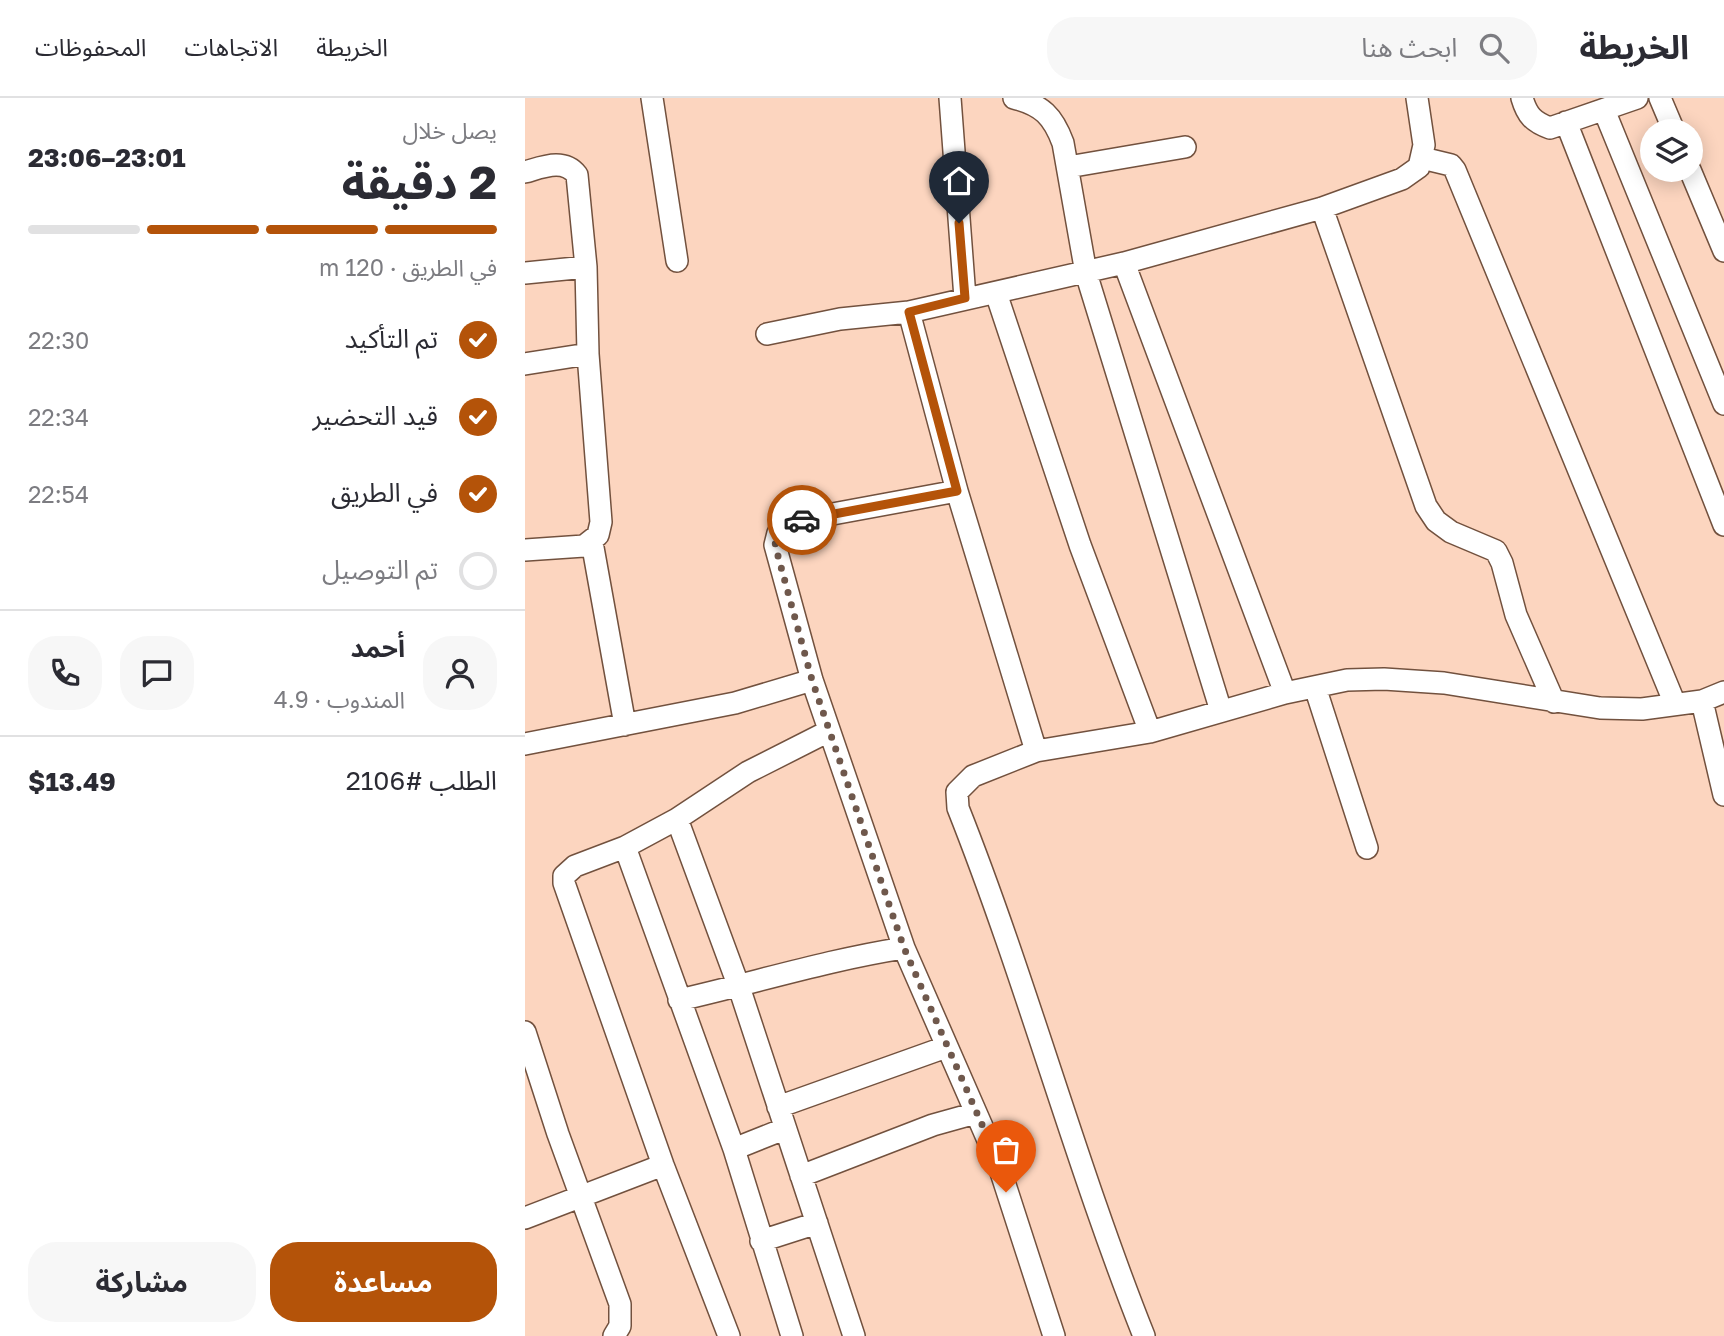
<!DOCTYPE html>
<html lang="ar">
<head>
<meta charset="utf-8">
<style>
	body { margin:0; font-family:"Golos Text","Noto Sans Arabic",sans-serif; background:#f7f7f7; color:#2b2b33; direction:rtl; height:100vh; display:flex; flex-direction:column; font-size:26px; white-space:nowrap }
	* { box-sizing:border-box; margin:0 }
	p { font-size:23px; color:#7c7c81 }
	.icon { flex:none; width:38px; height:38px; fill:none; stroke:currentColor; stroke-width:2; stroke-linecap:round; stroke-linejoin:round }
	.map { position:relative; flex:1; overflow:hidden; direction:ltr }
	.panel { display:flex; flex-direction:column; background:#fff; width:525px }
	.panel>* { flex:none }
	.buttons { position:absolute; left:1115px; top:21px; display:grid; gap:14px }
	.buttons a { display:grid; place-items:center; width:63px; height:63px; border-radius:50%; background:#fff; box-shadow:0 4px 18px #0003; font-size:35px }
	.pin { position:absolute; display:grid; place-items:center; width:60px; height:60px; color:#fff; margin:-72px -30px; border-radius:50% 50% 50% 0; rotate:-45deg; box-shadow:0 0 7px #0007 }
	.pin .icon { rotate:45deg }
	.courier { position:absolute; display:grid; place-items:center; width:70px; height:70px; margin:-35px; border:5px solid #b45309; border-radius:50%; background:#fff; color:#222; box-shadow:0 2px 9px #0007 }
	.summary em { font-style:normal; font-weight:700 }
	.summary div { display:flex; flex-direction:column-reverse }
	.summary { display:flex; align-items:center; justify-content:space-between; height:119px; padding:0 28px }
	h1 { font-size:46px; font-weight:700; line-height:52px }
	.bar { display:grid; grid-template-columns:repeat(4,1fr); gap:10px 7px; align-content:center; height:84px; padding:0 28px }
	.bar i { height:9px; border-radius:5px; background:#e1e1e2 }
	.bar .on { background:#b45309 }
	.bar p { grid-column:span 4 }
	.line { display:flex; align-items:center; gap:18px; padding:0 28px; border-top:2px solid #e1e1e2 }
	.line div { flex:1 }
	.round { display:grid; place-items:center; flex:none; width:74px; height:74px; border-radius:28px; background:#f7f7f7 }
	ol { padding:0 28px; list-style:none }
	li { display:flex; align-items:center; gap:21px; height:77px }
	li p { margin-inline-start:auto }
	li .icon { padding:7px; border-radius:50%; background:#b45309; color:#fff; stroke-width:4 }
	li:last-child { color:#7c7c81 }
	li i { width:38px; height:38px; border:4px solid #e1e1e2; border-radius:50% }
	.button { display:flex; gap:14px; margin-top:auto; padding:14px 28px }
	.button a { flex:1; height:80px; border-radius:28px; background:#b45309; color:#fff; font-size:28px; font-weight:700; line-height:80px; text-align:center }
	.button a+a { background:#f7f7f7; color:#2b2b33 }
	header { display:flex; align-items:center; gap:42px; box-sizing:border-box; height:98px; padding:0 35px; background:#fff; border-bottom:2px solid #e1e1e2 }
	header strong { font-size:33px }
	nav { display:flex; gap:38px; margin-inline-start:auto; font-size:24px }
	.search { width:490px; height:63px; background:#f7f7f7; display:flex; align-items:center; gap:18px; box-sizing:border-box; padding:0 24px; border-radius:28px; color:#7c7c81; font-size:26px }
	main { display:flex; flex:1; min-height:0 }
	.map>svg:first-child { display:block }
</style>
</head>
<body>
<header>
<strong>الخريطة</strong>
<div class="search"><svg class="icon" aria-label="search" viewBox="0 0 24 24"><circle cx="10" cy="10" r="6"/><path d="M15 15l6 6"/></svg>ابحث هنا</div>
<nav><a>الخريطة</a><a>الاتجاهات</a><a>المحفوظات</a></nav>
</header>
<main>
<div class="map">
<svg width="1199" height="1238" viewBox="0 0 1199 1238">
	<rect width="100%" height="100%" fill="#fcd5bf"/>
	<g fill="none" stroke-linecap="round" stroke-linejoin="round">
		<defs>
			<path id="street" d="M127 0 152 163
				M425 0 440 200
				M489 0C517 7 528 18 538 45L561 175 696 613
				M997 0C1002 17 1008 24 1025 30L1112 0
				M1135 0 1149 33
				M1079 12 1199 306
				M1041 24 1199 427
				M897 60 926 67 930 72 1150 606
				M543 69 660 49
				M1165 72 1199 153
				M0 74C18 69 39 60 52 77L61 169 63 256
				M797 110 901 408 911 423 926 434 971 453 977 465 991 517 1029 604
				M599 165 760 595
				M0 175 61 169
				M471 195 555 447 625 634
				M384 214 432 393
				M242 236 315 221 384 214 599 165 797 110 877 81 894 69 899 47 892 0
				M0 266 63 256 76 424 73 437 59 448 0 452
				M67 444 100 627
				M790 589 842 750
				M1177 603 1199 697
				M0 646 210 605 287 582
				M511 653 625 634 760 595 822 582 859 581 919 585 1075 610 1117 611 1177 603 1199 594
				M152 721 214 889 329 1238
				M100 749 209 1051 267 1238
				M154 902C229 885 302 862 379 850
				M0 934 33 1036 95 1206V1228L89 1238
				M253 1009 421 949
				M209 1051 259 1031
				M276 1078 408 1027 451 1015
				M0 1120 138 1067
				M236 1143 292 1125
				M204 1238 138 1067 39 785V778L50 768 100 749 152 721 223 674 304 633
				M529 1238 473 1065 379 850 287 582 250 447 253 435 275 422 432 393 511 653 448 678 432 694 433 710C502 884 550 1065 619 1238"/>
		</defs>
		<use href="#street" stroke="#72513e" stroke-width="24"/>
		<use href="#street" stroke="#fff" stroke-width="21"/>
	</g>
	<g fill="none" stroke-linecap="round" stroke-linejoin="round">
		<path stroke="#6f584c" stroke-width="7" stroke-dasharray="0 12.6" d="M277 422C262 427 254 431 250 447L287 582 379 850 459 1031 481 1094"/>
		<path stroke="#b45309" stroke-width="9" d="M277 422 432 393 384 214 440 200 434 125"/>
	</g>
</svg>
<div class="buttons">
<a><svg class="icon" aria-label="layers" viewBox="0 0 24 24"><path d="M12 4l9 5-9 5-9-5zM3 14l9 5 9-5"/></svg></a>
</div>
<div class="pin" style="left:481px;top:1094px;background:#ea580c"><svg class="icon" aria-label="bag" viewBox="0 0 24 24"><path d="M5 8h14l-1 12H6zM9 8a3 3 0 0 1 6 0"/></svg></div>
<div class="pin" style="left:434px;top:125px;background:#1f2937"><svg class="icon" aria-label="home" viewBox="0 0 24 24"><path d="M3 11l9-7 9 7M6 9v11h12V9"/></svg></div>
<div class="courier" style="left:277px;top:422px"><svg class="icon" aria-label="car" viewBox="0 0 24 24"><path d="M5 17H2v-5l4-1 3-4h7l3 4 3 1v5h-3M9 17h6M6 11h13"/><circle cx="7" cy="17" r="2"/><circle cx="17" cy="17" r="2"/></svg></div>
</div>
<section class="panel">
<div class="summary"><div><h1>2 دقيقة</h1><p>يصل خلال</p></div><em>23:01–23:06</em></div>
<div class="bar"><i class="on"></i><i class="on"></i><i class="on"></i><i></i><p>في الطريق · 120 m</p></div>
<ol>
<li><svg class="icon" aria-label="check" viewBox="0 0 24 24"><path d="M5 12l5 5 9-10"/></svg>تم التأكيد<p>22:30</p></li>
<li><svg class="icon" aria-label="check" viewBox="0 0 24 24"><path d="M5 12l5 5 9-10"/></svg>قيد التحضير<p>22:34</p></li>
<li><svg class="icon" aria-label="check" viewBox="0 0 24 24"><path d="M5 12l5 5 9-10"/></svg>في الطريق<p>22:54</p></li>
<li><i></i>تم التوصيل</li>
</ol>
<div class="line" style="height:126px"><a class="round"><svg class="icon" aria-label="person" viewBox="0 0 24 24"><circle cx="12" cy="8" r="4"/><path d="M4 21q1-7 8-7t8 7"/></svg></a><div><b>أحمد</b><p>المندوب · 4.9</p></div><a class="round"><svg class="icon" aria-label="chat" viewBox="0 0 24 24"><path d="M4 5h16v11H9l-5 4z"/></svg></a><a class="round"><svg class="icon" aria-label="phone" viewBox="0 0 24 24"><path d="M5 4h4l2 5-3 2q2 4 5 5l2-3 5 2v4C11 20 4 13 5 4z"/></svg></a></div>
<div class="line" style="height:91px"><div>الطلب #2106</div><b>$13.49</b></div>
<div class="button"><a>مساعدة</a><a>مشاركة</a></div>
</section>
</main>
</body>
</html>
